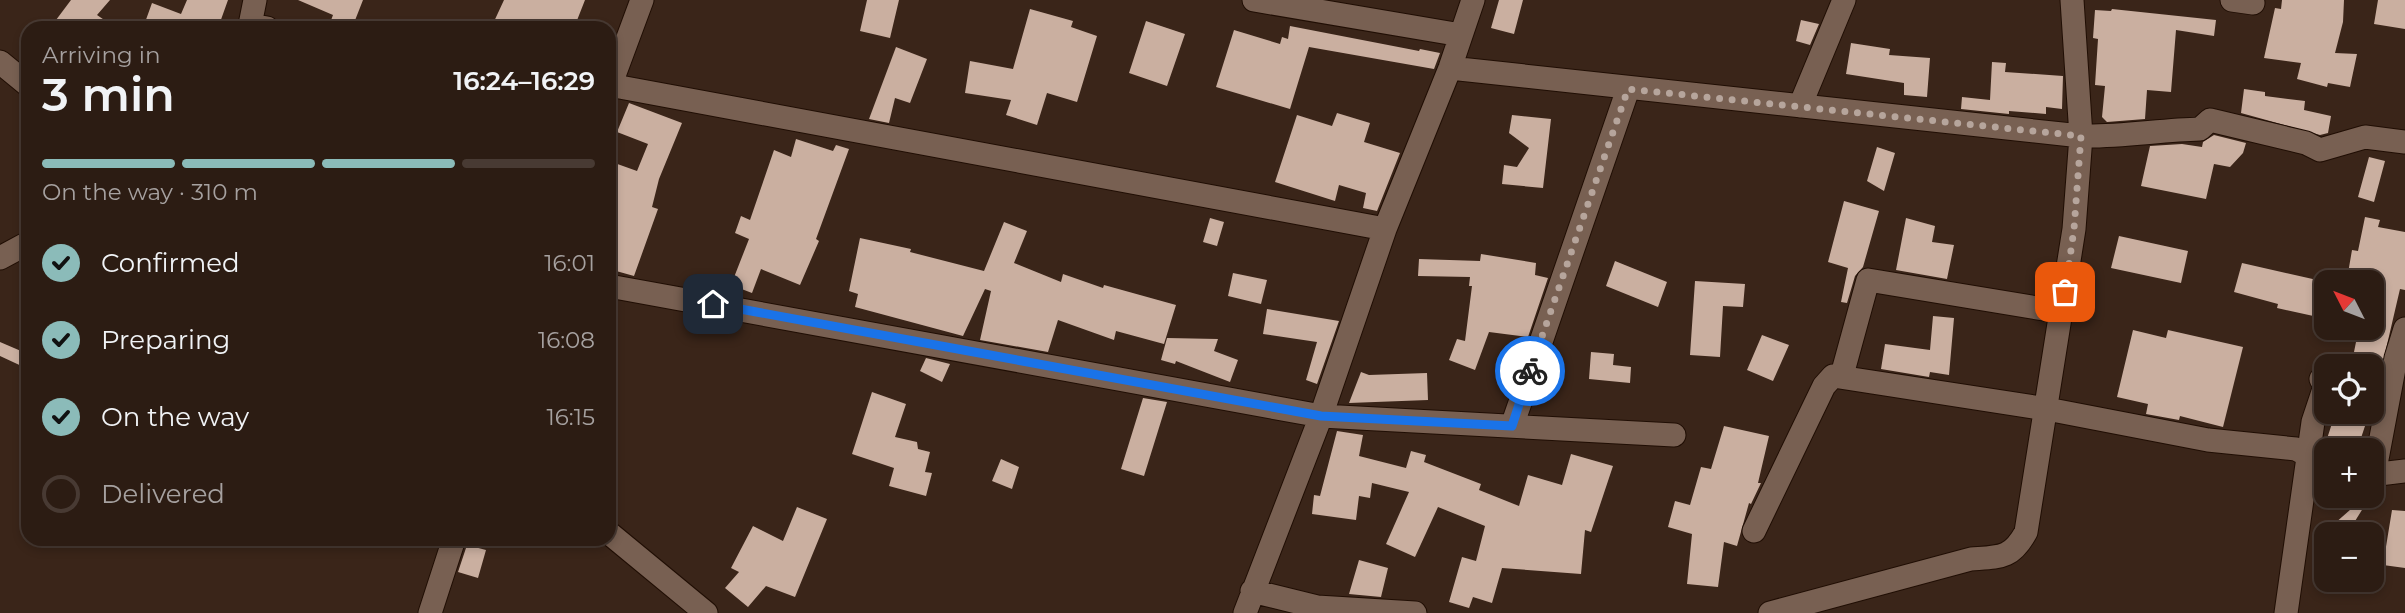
<!DOCTYPE html>
<html lang="en">
<head>
<meta charset="utf-8">
<style>
	body { margin:0; font-family:Montserrat,sans-serif; background:#34251c; color:#f1f3f6; height:100vh; display:flex; flex-direction:column; font-size:26px; white-space:nowrap }
	* { box-sizing:border-box; margin:0 }
	p { font-size:23px; color:#a6a1a0 }
	.icon { flex:none; width:38px; height:38px; fill:none; stroke:currentColor; stroke-width:2; stroke-linecap:round; stroke-linejoin:round }
	.map { position:relative; flex:1; overflow:hidden }
	.side { position:absolute; left:21px; top:21px; width:595px; height:525px; display:flex; flex-direction:column; background:#2c1c13; border-radius:21px; box-shadow:0 4px 10px #0003,0 0 0 2px #483a33 }
	.side>* { flex:none }
	.needle { width:46px; rotate:312deg }
	.tools { position:absolute; left:2314px; top:270px; display:grid; gap:14px }
	.tools a { display:grid; place-items:center; width:70px; height:70px; border-radius:14px; background:#2c1c13; box-shadow:0 4px 10px #0003,0 0 0 2px #483a33; font-size:35px }
	.pin { position:absolute; display:grid; place-items:center; width:60px; height:60px; color:#fff; margin:-30px; border-radius:14px; box-shadow:0 4px 10px #0006 }
	.courier { position:absolute; display:grid; place-items:center; width:70px; height:70px; margin:-35px; border:5px solid #1a73e8; border-radius:50%; background:#fff; color:#222; box-shadow:0 2px 9px #0007 }
	.head em { font-style:normal; font-weight:600 }
	.head div { display:flex; flex-direction:column-reverse }
	.head { display:flex; align-items:center; justify-content:space-between; height:119px; padding:0 21px }
	h1 { font-size:46px; font-weight:600; line-height:52px }
	.bar { display:grid; grid-template-columns:repeat(4,1fr); gap:10px 7px; align-content:center; height:84px; padding:0 21px }
	.bar i { height:9px; border-radius:5px; background:#483a33 }
	.bar .current { background:#8bbbb9 }
	.bar p { grid-column:span 4 }
	ol { padding:0 21px; list-style:none }
	li { display:flex; align-items:center; gap:21px; height:77px }
	li p { margin-inline-start:auto }
	li .icon { padding:7px; border-radius:50%; background:#8bbbb9; color:#111; stroke-width:4 }
	li:last-child { color:#a6a1a0 }
	li i { width:38px; height:38px; border:4px solid #483a33; border-radius:50% }
	.map>svg:first-child { display:block }
</style>
</head>
<body>
<div class="map">
<svg width="2405" height="613" viewBox="0 0 2405 613">
	<rect width="100%" height="100%" fill="#3a2519"/>
	<path fill="#caafa0" d="M71 0H110L97 15 116 28H50Z
		M187 0H228L218 28H143L152 3 181 14Z
		M298 0H363L352 28 330 23 333 15Z
		M504 0H585L574 28H491Z
		M867 0H899L890 38 860 31Z
		M1499 0H1523L1514 34 1491 28Z
		M2282 0H2344L2343 22 2335 53 2357 54 2350 87 2328 83 2327 87 2297 79 2301 63 2264 58 2275 8 2281 9Z
		M2378 0H2405V29L2374 24Z
		M1030 9 1073 21 1071 27 1097 36 1077 102 1047 93 1037 125 1006 115 1011 100 965 93 970 61 1013 69Z
		M2112 9 2216 20 2214 36 2176 30 2171 92 2147 90 2145 119 2107 122 2102 117 2105 86 2095 85 2098 39 2093 38 2095 10 2111 11Z
		M1801 20 1819 24 1810 45 1796 41Z
		M1146 21 1185 34 1167 86 1129 73Z
		M1290 26 1419 51 1420 49 1440 53 1434 69 1309 47 1290 109 1216 87 1234 30 1280 44 1282 37 1288 39Z
		M1851 43 1890 49 1889 55 1930 58 1927 97 1904 95V83L1846 74Z
		M896 47 927 59 910 103 895 98 889 123 869 119Z
		M1992 62 2006 63 2005 72 2063 76 2062 109 2046 107V114L2009 111V114L1961 109 1962 97 1990 100Z
		M2244 89 2265 92V96L2305 101 2304 110 2331 116 2328 133 2320 135 2241 113Z
		M629 103 682 123 659 179 652 207 658 209 634 276 609 269V248L616 228 609 225V161L637 171 648 144 617 132Z
		M1337 113 1370 123 1364 142 1400 153 1377 211 1363 208 1366 193 1339 185 1335 201 1275 182 1297 115 1332 126Z
		M1512 115 1551 119 1543 188 1502 184 1504 165 1517 167 1529 148 1509 133Z
		M2214 135 2246 143 2243 153 2230 167 2214 164 2206 199 2141 186 2150 146 2182 144 2202 147 2203 142Z
		M796 139 833 151 836 145 849 149 816 239 819 241 800 285 761 269 752 293 731 285 749 239 735 233 741 216 750 220 774 150 791 157Z
		M1877 147 1895 153 1884 191 1867 181Z
		M2369 157 2385 161 2374 202 2358 197Z
		M1844 201 1879 211 1863 267 1855 276 1847 303 1841 302 1848 268 1828 262Z
		M2365 217 2380 220 2378 227 2405 232V290L2400 289 2375 396 2371 395V356L2354 352 2359 327H2371V282L2347 279 2352 250 2358 251Z
		M1210 218 1224 222 1217 246 1203 242Z
		M1906 218 1935 226 1932 242 1954 245 1947 279 1896 270Z
		M1004 222 1027 231 1014 263 1061 282 1063 274 1103 288 1104 285 1176 305 1164 344 1116 331 1114 340 1058 320 1048 352 980 340 991 291 985 289 963 336 855 307 858 294 849 291 860 238 911 249 910 252 984 271Z
		M2119 236 2188 251 2181 283 2111 268Z
		M1481 254 1536 263 1535 275 1548 278 1528 337 1489 332 1475 370 1449 360 1457 339 1465 341 1472 286H1469L1470 277 1418 276 1419 259 1480 261Z
		M1615 261 1667 282 1658 307 1606 286Z
		M2242 263 2326 282V310L2319 309 2318 317 2277 308 2278 304 2234 292Z
		M1233 273 1267 280 1261 304 1228 296Z
		M1695 281 1745 284 1743 307 1723 306 1720 357 1690 355Z
		M1267 309 1339 321 1317 384 1306 380 1317 342 1263 334Z
		M1933 316 1954 318 1949 375 1930 372 1929 377 1881 369 1885 344 1930 350Z
		M2133 330 2166 338 2168 330 2243 347 2223 427 2180 416 2179 420 2146 414 2148 404 2117 397Z
		M1762 335 1789 345 1773 381 1747 370Z
		M1167 338 1218 339 1214 351 1238 360 1230 382 1176 361 1175 364 1161 360Z
		M0 342 28 354V369L0 356Z
		M1591 352 1614 354 1613 365 1631 367 1630 383 1589 379Z
		M926 358 950 364 942 382 920 371Z
		M1361 372 1369 375 1427 373 1428 400 1349 403Z
		M872 392 906 404 895 437 917 442 918 449 930 452 925 472 932 473 926 496 889 486 894 468 852 454Z
		M1143 398 1167 402 1144 476 1121 469Z
		M2336 411H2370L2357 450 2324 448Z
		M1724 426 1769 436 1758 483H1761L1751 504 1749 503 1737 546 1724 542 1718 587 1687 584 1692 534 1668 527 1675 501 1690 505 1701 467 1711 469Z
		M1337 431 1363 435 1359 456 1406 468 1411 451 1426 455 1424 462 1481 484 1479 490 1519 506 1528 475 1562 485 1571 454 1613 466 1591 532 1585 530 1581 574 1502 568 1492 603 1473 597 1469 608 1449 602 1462 557 1476 561 1485 526 1438 507 1415 557 1386 544 1409 492 1372 483 1370 498 1359 496 1356 520 1312 514 1314 495 1320 496Z
		M1001 459 1019 467 1012 489 992 481Z
		M2367 495 2370 497 2347 534H2334V524Z
		M797 507 827 519 795 597 766 586 748 607 725 588 739 572 731 568 753 526 783 541Z
		M2392 510 2405 511V568L2383 565Z
		M467 545 486 550 478 578 458 572Z
		M1359 560 1388 568 1381 597 1349 594Z"/>
	<g fill="none" stroke-linecap="round" stroke-linejoin="round">
		<defs>
			<path id="minor" d="M255 0 250 25 267 28
				M1254 0 1461 35
				M2232 0 2253 3
				M0 62 28 85
				M1450 68 2081 136C2121 137 2160 130 2200 129L2210 120 2306 143 2320 150 2365 137 2405 142
				M609 85 1385 229
				M609 89 642 0
				M1800 106 1844 0
				M0 258 28 243
				M609 286 1321 416 1674 435
				M1842 375 1868 280 2062 312
				M1512 426 1628 89
				M2371 475 2405 471
				M2374 475 2396 358 2405 329
				M1754 531 1824 386 1833 376 2047 409 2208 440 2296 449 2326 465
				M609 533 706 613
				M1252 591 1317 607 1415 613
				M430 613 454 539
				M1245 613 1321 416 1385 229 1450 68 1473 0
				M1770 613 1971 559C2000 557 2011 559 2026 532L2074 229 2081 136 2072 0
				M2286 613 2313 422 2325 386 2321 379"/>
		</defs>
		<use href="#minor" stroke="#200e04" stroke-width="25"/>
		<use href="#minor" stroke="#786052" stroke-width="23"/>
	</g>
	<g fill="none" stroke-linecap="round" stroke-linejoin="round">
		<path stroke="#b6a59c" stroke-width="7" stroke-dasharray="0 12.6" d="M1530 371 1628 89 2081 136 2074 229 2065 292"/>
		<path stroke="#1a73e8" stroke-width="9" d="M713 304 1321 416 1512 426 1530 371"/>
	</g>
</svg>
<div class="tools">
<a><svg class="needle" viewBox="-14 -14 28 28"><path d="M0-13l5 13h-10z" fill="#e53935"/><path d="M0 13l5-13h-10z" fill="#a6a1a0"/></svg></a>
<a><svg class="icon" aria-label="locate" viewBox="0 0 24 24"><circle cx="12" cy="12" r="6"/><path d="M12 2v4M12 18v4M2 12h4M18 12h4"/></svg></a>
<a>+</a>
<a>−</a>
</div>
<div class="pin" style="left:2065px;top:292px;background:#ea580c"><svg class="icon" aria-label="bag" viewBox="0 0 24 24"><path d="M5 8h14l-1 12H6zM9 8a3 3 0 0 1 6 0"/></svg></div>
<div class="pin" style="left:713px;top:304px;background:#1f2937"><svg class="icon" aria-label="home" viewBox="0 0 24 24"><path d="M3 11l9-7 9 7M6 9v11h12V9"/></svg></div>
<div class="courier" style="left:1530px;top:371px"><svg class="icon" aria-label="bike" viewBox="0 0 24 24"><circle cx="6" cy="16" r="4"/><circle cx="18" cy="16" r="4"/><path d="M6 16l4-8h5l3 8M10 8l3 8H6M13 5h3"/></svg></div>
<section class="side">
<div class="head"><div><h1>3 min</h1><p>Arriving in</p></div><em>16:24–16:29</em></div>
<div class="bar"><i class="current"></i><i class="current"></i><i class="current"></i><i></i><p>On the way · 310 m</p></div>
<ol>
<li><svg class="icon" aria-label="check" viewBox="0 0 24 24"><path d="M5 12l5 5 9-10"/></svg>Confirmed<p>16:01</p></li>
<li><svg class="icon" aria-label="check" viewBox="0 0 24 24"><path d="M5 12l5 5 9-10"/></svg>Preparing<p>16:08</p></li>
<li><svg class="icon" aria-label="check" viewBox="0 0 24 24"><path d="M5 12l5 5 9-10"/></svg>On the way<p>16:15</p></li>
<li><i></i>Delivered</li>
</ol>
</section>
</div>
</body>
</html>
